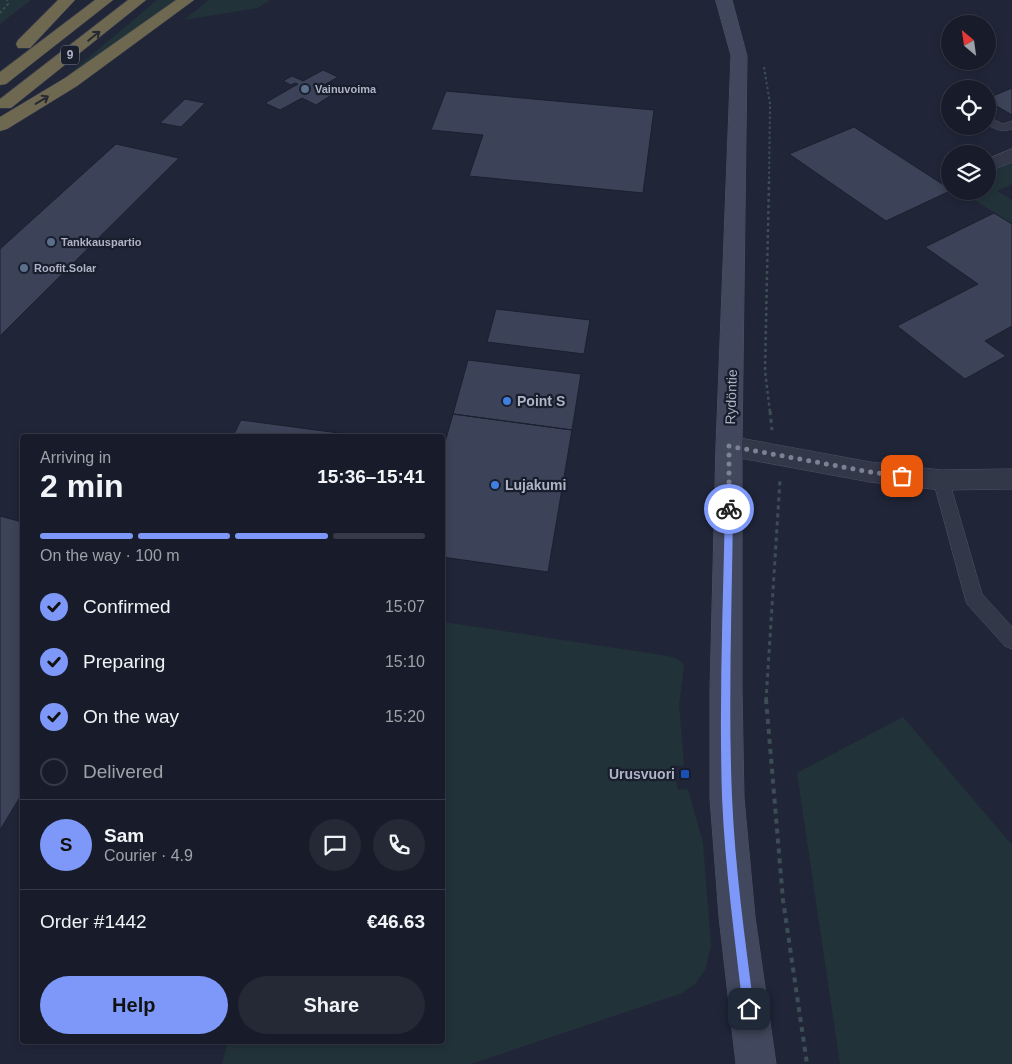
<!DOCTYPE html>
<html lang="en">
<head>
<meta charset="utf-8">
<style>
	body { margin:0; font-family:Arial,sans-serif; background:#252936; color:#f1f3f6; height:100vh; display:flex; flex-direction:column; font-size:19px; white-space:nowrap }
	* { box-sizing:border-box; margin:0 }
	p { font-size:16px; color:#9fa1a8 }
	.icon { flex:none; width:28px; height:28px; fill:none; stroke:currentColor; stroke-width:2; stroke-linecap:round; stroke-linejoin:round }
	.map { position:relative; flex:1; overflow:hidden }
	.sheet { position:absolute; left:20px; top:434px; width:425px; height:610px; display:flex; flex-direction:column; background:#181c2a; border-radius:5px; box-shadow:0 2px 8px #0003,0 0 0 1px #363a47 }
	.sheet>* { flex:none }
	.needle { width:32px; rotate:331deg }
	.controls { position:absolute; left:941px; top:15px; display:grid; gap:10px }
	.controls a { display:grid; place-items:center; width:55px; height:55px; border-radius:50%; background:#181c2a; box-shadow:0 2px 8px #0003,0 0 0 1px #363a47; font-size:25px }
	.pin { position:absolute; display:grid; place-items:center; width:42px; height:42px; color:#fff; margin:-21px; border-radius:10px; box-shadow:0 2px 8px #0006 }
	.courier { position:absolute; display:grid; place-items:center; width:50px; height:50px; margin:-25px; border:4px solid #7e98fa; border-radius:50%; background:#fff; color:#222; box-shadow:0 1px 6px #0007 }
	.headline em { font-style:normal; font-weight:600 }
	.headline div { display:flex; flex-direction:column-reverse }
	.headline { display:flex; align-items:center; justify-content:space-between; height:85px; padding:0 20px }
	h1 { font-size:32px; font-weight:600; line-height:38px }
	.bar { display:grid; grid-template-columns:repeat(4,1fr); gap:8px 5px; align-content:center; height:60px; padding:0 20px }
	.bar i { height:6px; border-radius:4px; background:#363a47 }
	.bar .current { background:#7e98fa }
	.bar p { grid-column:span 4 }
	.line { display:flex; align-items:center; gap:12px; padding:0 20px; border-top:1px solid #363a47 }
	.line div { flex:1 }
	.round { display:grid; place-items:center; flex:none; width:52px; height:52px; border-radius:26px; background:#252936 }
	ol { padding:0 20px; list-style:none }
	li { display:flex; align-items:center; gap:15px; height:55px }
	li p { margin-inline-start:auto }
	li .icon { padding:5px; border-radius:50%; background:#7e98fa; color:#111; stroke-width:4 }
	li:last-child { color:#9fa1a8 }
	li i { width:28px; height:28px; border:2px solid #363a47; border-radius:50% }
	.button { display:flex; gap:10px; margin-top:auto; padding:10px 20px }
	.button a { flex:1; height:58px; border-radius:30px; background:#7e98fa; color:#111; font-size:20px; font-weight:600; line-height:58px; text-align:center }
	.button a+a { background:#252936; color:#f1f3f6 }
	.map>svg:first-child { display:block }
</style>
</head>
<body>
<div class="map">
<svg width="1012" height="1064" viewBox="0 0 1012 1064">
	<rect width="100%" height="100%" fill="#202638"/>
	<path fill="#223239" d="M0 0H31L0 24Z
		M157 0H177L63 79Z
		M209 0H270L258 8 184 20Z
		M1012 162V184L997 191 1012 200V224L961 191H988V174Z
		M443 622 668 656C676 658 681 659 684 667L679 705 684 765 673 766 678 790 688 789 703 843 711 946 705 970 695 984 682 993 471 1064H222L228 1041H442Z
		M903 717 1012 845V1064H840L797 773Z"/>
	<path fill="#3c4358" stroke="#1b202f" d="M323 70 338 77 324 85 338 91 316 105 302 98 280 110 265 103 298 84 295 83 291 85 283 81 292 76 303 81Z
		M1012 88V115L988 101V98Z
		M446 91 654 110 643 193 469 176 483 135 431 130Z
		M185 99 205 103 181 127 160 123Z
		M854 127 950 189V191L886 221 789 154Z
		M116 144 179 158 0 336V249Z
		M994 213 1012 224V326L985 341 1006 356 965 379 897 326 978 284 925 247Z
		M496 309 590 320 584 354 487 342Z
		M468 360 581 374 572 430 453 414Z
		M453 414 572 430 548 572 442 557V453Z
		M241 420 361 436H233Z
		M0 516 22 522V652L19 657 22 658V794L0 830Z"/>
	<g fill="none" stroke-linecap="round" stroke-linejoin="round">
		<defs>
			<path id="lane" d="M988 117 1003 124 1012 121V129C1001 132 997 130 988 125Z
				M941 473 947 475 949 480 982 594 1012 627V649L1005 646 967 604 965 598 933 480 935 475Z"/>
			<path id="street" d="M1012 149V162L988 172V159Z
				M729 436 870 462 941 470 1012 469V489L941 490 870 482 729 456 720 453 716 446 720 439Z"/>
			<path id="secondary" d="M716 0H732L747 56 742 446V690L744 798 755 917 776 1064H736L719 917 710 798V690L716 446 731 56Z"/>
			<path id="highway" d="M58 0H75L30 48H18L16 44 18 40Z
				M95 0H113L6 84 0 85V72Z
				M128 0H146L11 108H0V99Z
				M176 0H194L77 86 7 129 0 131V117L65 78Z"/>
		</defs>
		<use href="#lane" stroke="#4e5363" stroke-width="1"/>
		<use href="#street" stroke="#4e5363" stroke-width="1"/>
		<use href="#secondary" stroke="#4e5363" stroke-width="1"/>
		<use href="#highway" stroke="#3b4050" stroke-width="1"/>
		<path stroke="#3c4e54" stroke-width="2" stroke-dasharray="2.5 2.5" stroke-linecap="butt" d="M0 13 8 4 7 0
			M764 67 770 104 769 183"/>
		<path stroke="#3c4e54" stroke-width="2.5" stroke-dasharray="3 3" stroke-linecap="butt" d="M769 181 765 371 770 412"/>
		<path stroke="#3c4e54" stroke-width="3" stroke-dasharray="4 4" stroke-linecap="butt" d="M770 411 772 430
			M766 701 780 480"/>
		<path stroke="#3c4e54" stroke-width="4" stroke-dasharray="5 5" stroke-linecap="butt" d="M766 699 783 900 807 1064"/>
		<use href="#lane" fill="#333849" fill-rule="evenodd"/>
		<use href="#street" fill="#333849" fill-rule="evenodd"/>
		<use href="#secondary" fill="#41475c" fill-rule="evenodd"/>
		<use href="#highway" fill="#6f6850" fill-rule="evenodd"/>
	</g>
	<defs><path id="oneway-shaft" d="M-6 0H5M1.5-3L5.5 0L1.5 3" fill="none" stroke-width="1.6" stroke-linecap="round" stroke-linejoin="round" transform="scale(1.25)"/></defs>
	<g stroke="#262932">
		<use href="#oneway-shaft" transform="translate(94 36) rotate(-39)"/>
		<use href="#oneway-shaft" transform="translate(42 100) rotate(-31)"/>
	</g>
	<path fill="#7e98fa" d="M729 506 733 509C732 605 728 701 732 797 735 868 745 939 754 1009L753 1013 749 1014 745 1013 743 1009C735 939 725 868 722 797 719 701 723 605 725 509Z"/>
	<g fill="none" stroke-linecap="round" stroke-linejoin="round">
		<path stroke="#7c8294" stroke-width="5" stroke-dasharray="0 9" d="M729 509V446L870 472 902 476"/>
	</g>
	<g fill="#5c6f8a" stroke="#191e2d" stroke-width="2">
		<circle cx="305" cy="89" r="5"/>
		<circle cx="51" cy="242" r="5"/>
		<circle cx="24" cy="268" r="5"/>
	</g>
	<g fill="#3f7fe0" stroke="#191e2d" stroke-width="2">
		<circle cx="507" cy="401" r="5"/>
		<circle cx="495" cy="485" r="5"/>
	</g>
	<rect fill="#1a4fb4" stroke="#191e2d" stroke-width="2" x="680" y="769" width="10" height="10" rx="2.5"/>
	<g text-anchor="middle" stroke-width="4.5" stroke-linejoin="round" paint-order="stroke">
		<g font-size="11" font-weight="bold" fill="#aeb3c5" stroke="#191e2d" text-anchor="start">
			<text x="315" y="93">Vainuvoima</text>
			<text x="61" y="246">Tankkauspartio</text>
			<text x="34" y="272">Roofit.Solar</text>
		</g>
		<rect fill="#191e2d" stroke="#818697" stroke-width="1" x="61" y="45.5" width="18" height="19" rx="4"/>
		<g font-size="12" font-weight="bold" fill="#aeb3c5">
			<text x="70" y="59">9</text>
		</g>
		<g font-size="14" fill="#aeb3c5" stroke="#191e2d">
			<text transform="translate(731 397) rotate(-88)" y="5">Rydöntie</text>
		</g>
		<g font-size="14" font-weight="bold" fill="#aeb3c5" stroke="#191e2d" text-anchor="start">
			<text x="517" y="406">Point S</text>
			<text x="505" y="490">Lujakumi</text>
			<text x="675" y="779" text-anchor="end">Urusvuori</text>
		</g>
	</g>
</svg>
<div class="controls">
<a><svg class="needle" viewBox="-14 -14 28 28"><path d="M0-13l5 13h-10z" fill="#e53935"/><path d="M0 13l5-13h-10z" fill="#9fa1a8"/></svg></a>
<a><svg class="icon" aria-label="locate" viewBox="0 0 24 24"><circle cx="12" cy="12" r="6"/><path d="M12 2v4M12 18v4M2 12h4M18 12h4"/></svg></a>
<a><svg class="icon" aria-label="layers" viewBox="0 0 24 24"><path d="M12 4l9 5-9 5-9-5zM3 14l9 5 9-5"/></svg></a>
</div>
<div class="pin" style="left:902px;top:476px;background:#ea580c"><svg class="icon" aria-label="bag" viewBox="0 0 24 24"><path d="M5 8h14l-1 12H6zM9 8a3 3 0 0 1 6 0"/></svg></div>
<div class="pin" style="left:749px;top:1009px;background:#1f2937"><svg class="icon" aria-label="home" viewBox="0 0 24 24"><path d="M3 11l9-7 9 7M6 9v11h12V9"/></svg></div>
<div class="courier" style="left:729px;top:509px"><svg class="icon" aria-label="bike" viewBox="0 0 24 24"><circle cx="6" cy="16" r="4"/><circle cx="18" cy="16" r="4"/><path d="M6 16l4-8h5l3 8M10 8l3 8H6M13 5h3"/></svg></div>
<section class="sheet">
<div class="headline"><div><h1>2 min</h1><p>Arriving in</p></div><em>15:36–15:41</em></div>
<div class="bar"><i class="current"></i><i class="current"></i><i class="current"></i><i></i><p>On the way · 100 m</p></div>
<ol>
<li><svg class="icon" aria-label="check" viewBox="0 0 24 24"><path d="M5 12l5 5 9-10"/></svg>Confirmed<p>15:07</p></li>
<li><svg class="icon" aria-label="check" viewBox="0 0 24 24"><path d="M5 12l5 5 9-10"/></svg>Preparing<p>15:10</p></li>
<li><svg class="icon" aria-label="check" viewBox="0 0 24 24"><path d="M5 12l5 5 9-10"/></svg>On the way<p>15:20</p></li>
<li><i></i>Delivered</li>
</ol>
<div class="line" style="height:90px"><b class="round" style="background:#7e98fa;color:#111">S</b><div><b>Sam</b><p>Courier · 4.9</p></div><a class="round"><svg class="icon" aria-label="chat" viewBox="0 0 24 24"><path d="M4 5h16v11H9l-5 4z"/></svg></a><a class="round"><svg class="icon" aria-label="phone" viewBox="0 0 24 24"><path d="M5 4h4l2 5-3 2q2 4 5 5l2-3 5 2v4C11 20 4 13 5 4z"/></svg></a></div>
<div class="line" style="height:65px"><div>Order #1442</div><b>€46.63</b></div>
<div class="button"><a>Help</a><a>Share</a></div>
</section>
</div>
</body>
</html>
